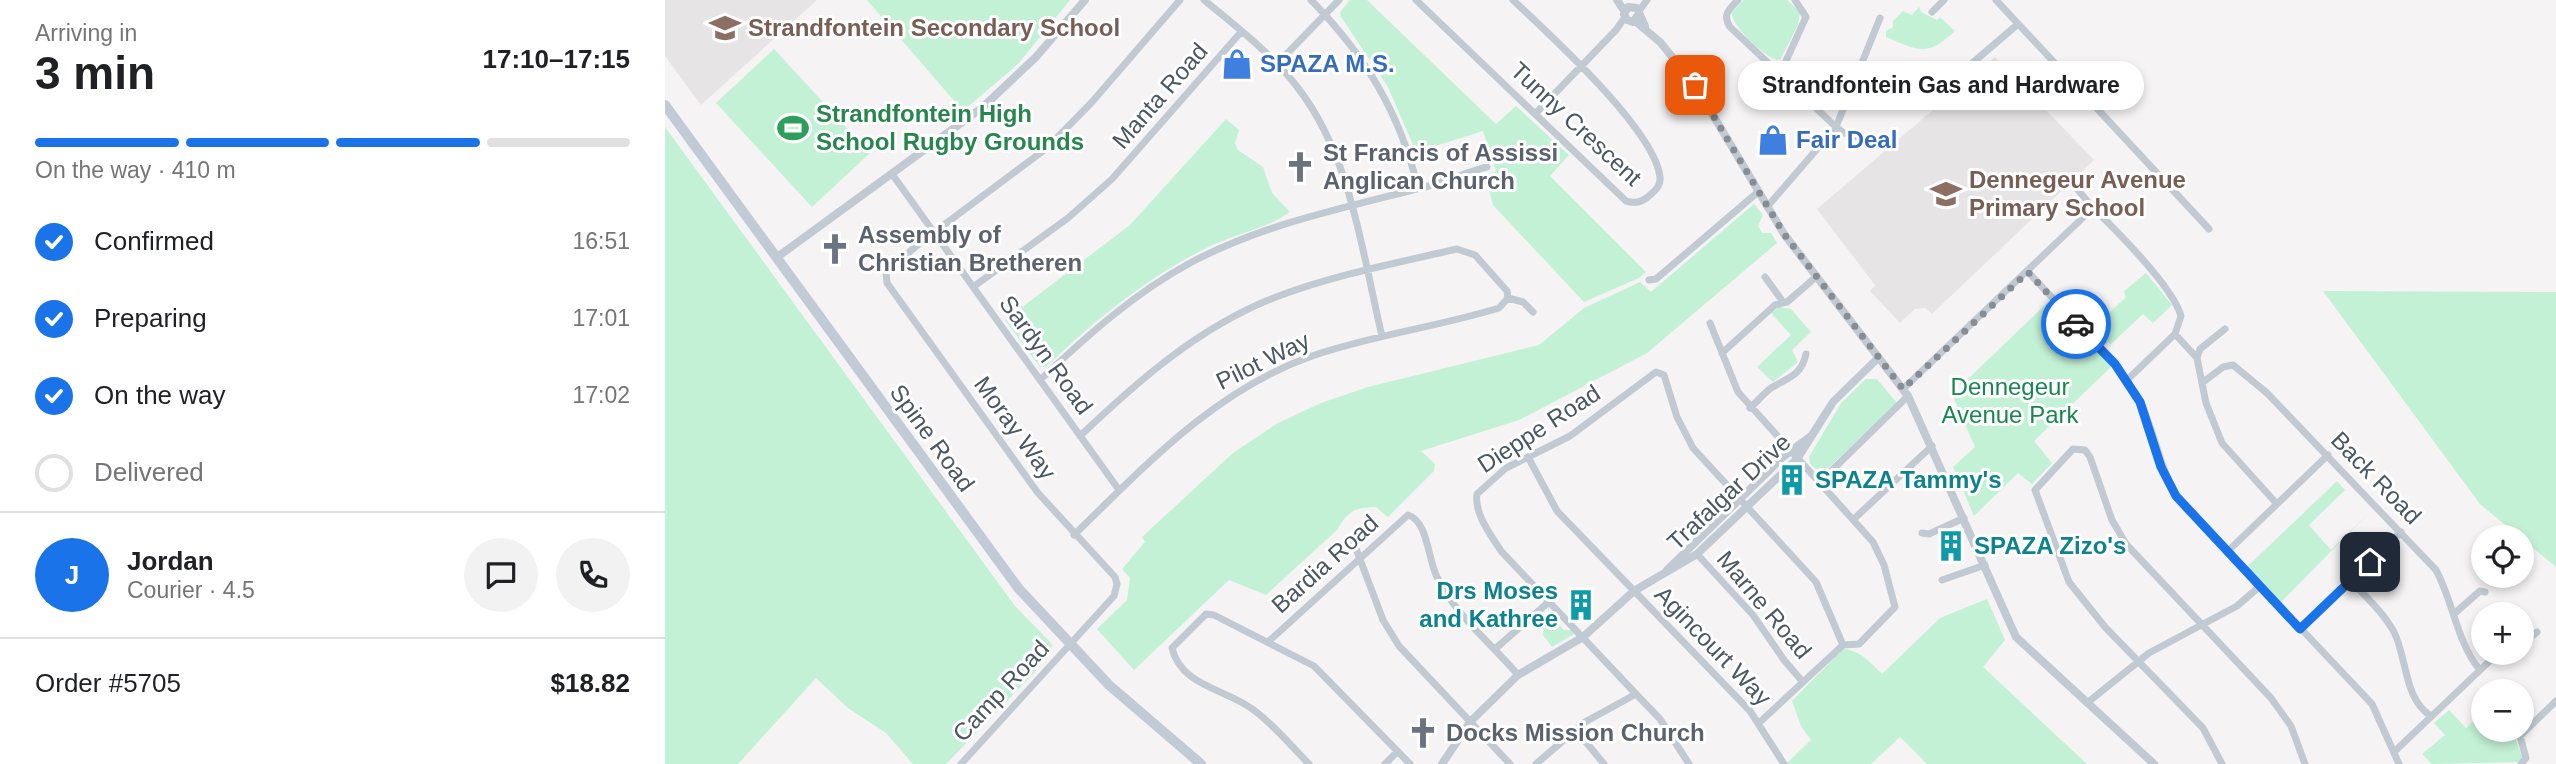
<!DOCTYPE html>
<html lang="en">
<head>
<meta charset="utf-8">
<style>
	body { margin:0; font-family:Arial,sans-serif; background:#f2f2f2; color:#202124; height:100vh; display:flex; flex-direction:column; font-size:26px; white-space:nowrap }
	* { box-sizing:border-box; margin:0 }
	p { font-size:23px; color:#757577 }
	.icon { flex:none; width:38px; height:38px; fill:none; stroke:currentColor; stroke-width:2; stroke-linecap:round; stroke-linejoin:round }
	.map { position:relative; flex:1; overflow:hidden }
	.details { display:flex; flex-direction:column; background:#fff; width:665px }
	.details>* { flex:none }
	.controls { position:absolute; left:1806px; top:525px; display:grid; gap:14px }
	.controls a { display:grid; place-items:center; width:63px; height:63px; border-radius:50%; background:#fff; box-shadow:0 4px 10px #0003; font-size:35px }
	.pin { position:absolute; display:grid; place-items:center; width:60px; height:60px; color:#fff; margin:-30px; border-radius:14px; box-shadow:0 4px 10px #0006 }
	.courier { position:absolute; display:grid; place-items:center; width:70px; height:70px; margin:-35px; border:5px solid #1a73e8; border-radius:50%; background:#fff; color:#222; box-shadow:0 2px 9px #0007 }
	.bubble { position:absolute; height:49px; border-radius:24px; background:#fff; box-shadow:0 4px 10px #0003; font-size:23px; font-weight:700; line-height:49px; text-align:center }
	.summary em { font-style:normal; font-weight:700 }
	.summary div { display:flex; flex-direction:column-reverse }
	.summary { display:flex; align-items:center; justify-content:space-between; height:119px; padding:0 35px }
	h1 { font-size:46px; font-weight:700; line-height:52px }
	.bar { display:grid; grid-template-columns:repeat(4,1fr); gap:10px 7px; align-content:center; height:84px; padding:0 35px }
	.bar i { height:9px; border-radius:5px; background:#e0e0e0 }
	.bar .on { background:#1a73e8 }
	.bar p { grid-column:span 4 }
	.line { display:flex; align-items:center; gap:18px; padding:0 35px; border-top:2px solid #e0e0e0 }
	.line div { flex:1 }
	.round { display:grid; place-items:center; flex:none; width:74px; height:74px; border-radius:37px; background:#f2f2f2 }
	ol { padding:0 35px; list-style:none }
	li { display:flex; align-items:center; gap:21px; height:77px }
	li p { margin-inline-start:auto }
	li .icon { padding:7px; border-radius:50%; background:#1a73e8; color:#fff; stroke-width:4 }
	li:last-child { color:#757577 }
	li i { width:38px; height:38px; border:4px solid #e0e0e0; border-radius:50% }
	main { display:flex; flex:1; min-height:0 }
	.map>svg:first-child { display:block }
</style>
</head>
<body>
<main>
<section class="details">
<div class="summary"><div><h1>3 min</h1><p>Arriving in</p></div><em>17:10–17:15</em></div>
<div class="bar"><i class="on"></i><i class="on"></i><i class="on"></i><i></i><p>On the way · 410 m</p></div>
<ol>
<li><svg class="icon" aria-label="check" viewBox="0 0 24 24"><path d="M5 12l5 5 9-10"/></svg>Confirmed<p>16:51</p></li>
<li><svg class="icon" aria-label="check" viewBox="0 0 24 24"><path d="M5 12l5 5 9-10"/></svg>Preparing<p>17:01</p></li>
<li><svg class="icon" aria-label="check" viewBox="0 0 24 24"><path d="M5 12l5 5 9-10"/></svg>On the way<p>17:02</p></li>
<li><i></i>Delivered</li>
</ol>
<div class="line" style="height:126px"><b class="round" style="background:#1a73e8;color:#fff">J</b><div><b>Jordan</b><p>Courier · 4.5</p></div><a class="round"><svg class="icon" aria-label="chat" viewBox="0 0 24 24"><path d="M4 5h16v11H9l-5 4z"/></svg></a><a class="round"><svg class="icon" aria-label="phone" viewBox="0 0 24 24"><path d="M5 4h4l2 5-3 2q2 4 5 5l2-3 5 2v4C11 20 4 13 5 4z"/></svg></a></div>
<div class="line" style="height:91px"><div>Order #5705</div><b>$18.82</b></div>
</section>
<div class="map">
<svg width="1891" height="764" viewBox="0 0 1891 764">
	<rect width="100%" height="100%" fill="#f5f3f3"/>
	<path fill="#e6e4e5" d="M0 0H152L36 105 0 56Z
		M1330 57 1429 160 1267 314 1261 308 1250 309 1235 323 1205 291 1210 285 1152 209Z"/>
	<path fill="#c3f1d5" d="M202 0H405L353 64 298 111Z
		M685 0H702L831 124 851 106 904 155 885 176 981 272 974 278 919 302 828 205 820 175 831 171 818 131 751 152 723 87 676 17 675 12Z
		M1079 0H1122L1135 12 1133 25 1115 60C1102 60 1064 24 1067 12Z
		M1254 7 1256 12 1272 20 1275 17 1290 31C1263 56 1256 52 1221 37V31L1228 27V21L1238 11 1247 15Z
		M109 49 205 153 147 207 51 103Z
		M561 119 574 130 570 143 573 150 598 167 607 193 625 212C601 229 567 235 541 248 480 279 430 320 381 367H375L340 320 465 225Z
		M0 127 350 606 388 645 370 672 281 764H248L221 733 183 708 151 678 73 764H0Z
		M1089 204 1098 215 1093 226 1097 233H1106L1112 243 982 353 854 420 756 451 770 464 769 471 723 517 711 507C691 507 682 511 672 530L601 595 564 580 469 670 432 629 462 600 465 578 457 569 480 542 477 537 568 453 613 423 656 403 703 387 874 345 919 308 975 282 986 292Z
		M1481 273 1507 305 1488 323 1478 314 1445 345 1443 342 1439 345 1425 331 1461 297 1459 291Z
		M1658 291 1891 292V567L1815 504Z
		M1383 302 1447 366 1369 441 1387 463 1367 484 1353 473 1309 516 1288 467 1310 447 1289 399 1303 379Z
		M1114 307 1126 309 1146 332 1127 350 1133 362 1108 382 1092 367 1126 335 1106 313Z
		M1201 379H1212L1232 403 1157 474 1145 464 1144 457 1176 403Z
		M1672 481 1680 490 1644 525 1666 550 1703 514 1616 602 1582 567Z
		M1322 599 1340 640 1318 667 1422 764H1262L1235 737 1206 764H1121L1146 740 1136 726 1127 701 1178 649C1195 650 1205 662 1217 674L1275 618Z
		M884 606V614L899 630H907L909 634 887 647 878 635Z
		M1784 710 1801 728 1818 712V730H1853L1849 736 1857 756 1855 762 1767 764 1757 754 1780 735 1769 723Z"/>
	<g fill="none" stroke-linecap="round" stroke-linejoin="round">
		<path stroke="#c1cad2" stroke-width="7" d="M539 0C572 27 607 54 633 88 687 158 697 253 717 336
			M646 0C700 55 735 113 753 188
			M751 0 961 201C970 204 978 202 985 195 991 190 996 185 995 177 990 130 884 34 848 0
			M1073 0C1064 9 1057 15 1065 27L1171 127 1179 133 1214 144
			M1331 0 1544 229
			M974 11 982 0
			M1267 12 1279 0
			M612 64 674 0
			M1196 66C1222 77 1257 98 1284 83L1353 24
			M1115 74 1141 17 1130 0
			M1107 104 1125 84
			M870 114 951 30 960 17
			M227 174 454 490
			M1408 184 1428 208
			M1102 207 1171 127 1215 18
			M1363 272 1450 364C1459 376 1468 389 1475 402 1490 432 1494 466 1511 496L1707 704 1734 764
			M1100 277 1118 302
			M984 280 991 279 1093 192
			M308 287 403 218 447 179 576 32
			M843 298 858 302 868 312
			M1045 323 1073 392 1208 542 1219 565 1230 607 1194 644 1178 645 1095 722
			M1510 334 1532 358 1541 403 1557 443 1611 503
			M1057 353 1110 305 1122 302 1151 277
			M1532 358 1535 349 1560 329
			M375 380C422 336 468 294 525 263 602 222 684 207 767 185 785 180 803 172 822 167
			M1537 383 1558 367 1568 365 1602 393 1771 570C1788 601 1792 643 1815 670
			M1238 389 1428 208C1451 230 1508 287 1516 316L1510 334 1462 380
			M1085 408C1092 402 1098 394 1106 388 1124 377 1136 376 1141 354
			M863 457 892 511 1085 711 1119 764
			M1155 482 1243 396
			M1190 518 1267 446
			M1257 533 1264 534 1299 518
			M409 535C481 465 550 390 647 356 708 335 772 327 834 308L843 298 842 291 810 255 792 249C731 263 669 275 611 297 534 327 474 380 415 436
			M687 538 718 620 734 646 845 764
			M1562 552 1663 455
			M1032 554 1088 615 1119 660 1137 681
			M1277 580 1320 565
			M1686 581C1701 597 1718 612 1729 632 1742 657 1739 700 1766 716
			M1790 613 1815 591 1820 592
			M1635 629 1736 532
			M1857 637 1867 636 1872 632
			M603 642 743 515C763 521 763 560 772 577 790 615 826 643 853 675
			M830 649 885 601
			M971 694 995 719 1024 764
			M1422 703 1484 653 1572 606 1595 586
			M911 730 939 764
			M1729 752 1833 653
			M296 764 449 596 452 584 450 577 373 493 222 283 221 272 256 242 382 148 427 102 515 0
			M644 764C626 746 610 726 590 711 563 689 516 687 507 648L541 614 549 615 649 666 745 764
			M720 764 732 752
			M871 764 920 722 971 694 836 551C826 535 809 514 812 494L841 468 905 436 991 372 999 375 1012 417 1028 448 1151 582 1178 645
			M1557 764 1538 728 1440 627 1404 582 1370 490 1408 449 1420 450 1425 457 1447 520 1461 544 1606 698 1626 726 1640 764
			M1856 764 1861 758 1855 736 1891 701"/>
		<path stroke="#c1cad2" stroke-width="8" d="M952 0 960 12
			M974 14 968 22 962 20 959 14 963 7 972 8 980 26
			M970 21 995 42 1030 85 1119 234 1243 396 1351 637 1489 764
			M111 258 318 107 371 57 420 0
			M1002 570 1118 457 1146 436
			M777 764 805 722 853 675 918 637 969 591 1032 554 1132 459 1168 402 1213 358"/>
		<path stroke="#c1cbd6" stroke-width="10" d="M0 105 354 589 444 685 536 764"/>
	</g>
	<g fill="none" stroke-linecap="round" stroke-linejoin="round">
		<path stroke="#868d94" stroke-width="7" stroke-dasharray="0 12.6" d="M1030 85 1119 234 1238 389 1363 272 1411 324"/>
		<path stroke="#1a73e8" stroke-width="9" d="M1411 324 1450 364 1475 402 1496 467 1511 496 1635 629 1705 562"/>
	</g>
	<defs>
		<symbol id="school-bare" viewBox="-9 -9 18 18"><path d="M0-5L7-2L0 1L-7-2ZM-4 1L0 2.5L4 1V4Q0 6-4 4Z" fill="#8d6e63" stroke="#fff" stroke-width="2.5" paint-order="stroke"/></symbol>
		<symbol id="shop-bare" viewBox="-9 -9 18 18"><path d="M-5-2.5h2.3a2.7 3.5 0 0 1 5.4 0H5L5.5 6h-11ZM-1.5-2.5h3a1.5 2.3 0 0 0-3 0Z" fill="#3f7fe0" stroke="#fff" stroke-width="2.5" paint-order="stroke"/></symbol>
		<symbol id="stadium-bare" viewBox="-9 -9 18 18"><path d="M0-5a6.5 5 0 1 0 0 10a6.5 5 0 1 0 0-10ZM-3.5-1.8h7v3.6h-7Z" fill="#2e9e5b" stroke="#fff" stroke-width="2.5" paint-order="stroke"/></symbol>
		<symbol id="church-bare" viewBox="-9 -9 18 18"><path d="M-1.2-6h2.4v3.5h3.3v2.4h-3.3V6h-2.4V-.1h-3.3v-2.4h3.3Z" fill="#6b7280" stroke="#fff" stroke-width="2.5" paint-order="stroke"/></symbol>
		<symbol id="building-bare" viewBox="-9 -9 18 18"><path d="M-4-6H4V6H1V3H-1V6H-4ZM-2.5-4.3h1.7v1.8h-1.7ZM.8-4.3h1.7v1.8H.8ZM-2.5-1h1.7V.8h-1.7ZM.8-1h1.7V.8H.8Z" fill="#0f9aa8" stroke="#fff" stroke-width="2.5" paint-order="stroke"/></symbol>
	</defs>
	<g fill-rule="evenodd">
		<use href="#school-bare" x="38" y="6" width="44" height="44"/>
		<use href="#shop-bare" x="550" y="42" width="44" height="44"/>
		<use href="#stadium-bare" x="106" y="106" width="44" height="44"/>
		<use href="#shop-bare" x="1086" y="118" width="44" height="44"/>
		<use href="#church-bare" x="613" y="145" width="44" height="44"/>
		<use href="#school-bare" x="1259" y="172" width="44" height="44"/>
		<use href="#church-bare" x="148" y="227" width="44" height="44"/>
		<use href="#building-bare" x="1105" y="458" width="44" height="44"/>
		<use href="#building-bare" x="1264" y="524" width="44" height="44"/>
		<use href="#building-bare" x="894" y="583" width="44" height="44"/>
		<use href="#church-bare" x="736" y="711" width="44" height="44"/>
	</g>
	<g text-anchor="middle" stroke-width="6" stroke-linejoin="round" paint-order="stroke">
		<g font-size="24" font-weight="bold" fill="#785e54" stroke="#fff" text-anchor="start">
			<text x="83" y="36">Strandfontein Secondary School</text>
			<text x="1304" y="188">Dennegeur Avenue<tspan x="1304" dy="28">Primary School</tspan></text>
		</g>
		<g font-size="24" font-weight="bold" fill="#366cbe" stroke="#fff" text-anchor="start">
			<text x="595" y="72">SPAZA M.S.</text>
			<text x="1131" y="148">Fair Deal</text>
		</g>
		<g font-size="24" fill="#4a5661" stroke="#fff">
			<text transform="translate(495 96) rotate(-49)" y="8">Manta Road</text>
			<text transform="translate(911 124) rotate(43)" y="8">Tunny Crescent</text>
			<text transform="translate(381 355) rotate(54)" y="8">Sardyn Road</text>
			<text transform="translate(598 361) rotate(-26)" y="8">Pilot Way</text>
			<text transform="translate(350 428) rotate(54)" y="8">Moray Way</text>
			<text transform="translate(874 429) rotate(-33)" y="8">Dieppe Road</text>
			<text transform="translate(267 438) rotate(54)" y="8">Spine Road</text>
			<text transform="translate(1711 478) rotate(46)" y="8">Back Road</text>
			<text transform="translate(1064 492) rotate(-43)" y="8">Trafalgar Drive</text>
			<text transform="translate(660 564) rotate(-42)" y="8">Bardia Road</text>
			<text transform="translate(1099 605) rotate(50)" y="8">Marne Road</text>
			<text transform="translate(1048 646) rotate(46)" y="8">Agincourt Way</text>
			<text transform="translate(336 691) rotate(-47)" y="8">Camp Road</text>
		</g>
		<g font-size="24" font-weight="bold" fill="#27864d" stroke="#fff" text-anchor="start">
			<text x="151" y="122">Strandfontein High<tspan x="151" dy="28">School Rugby Grounds</tspan></text>
		</g>
		<g font-size="24" font-weight="bold" fill="#5b616d" stroke="#fff" text-anchor="start">
			<text x="658" y="161">St Francis of Assissi<tspan x="658" dy="28">Anglican Church</tspan></text>
			<text x="193" y="243">Assembly of<tspan x="193" dy="28">Christian Bretheren</tspan></text>
			<text x="781" y="741">Docks Mission Church</text>
		</g>
		<g font-size="24" fill="#17864f" stroke="#fff">
			<text x="1345" y="395">Dennegeur<tspan x="1345" dy="28">Avenue Park</tspan></text>
		</g>
		<g font-size="24" font-weight="bold" fill="#0d838f" stroke="#fff" text-anchor="start">
			<text x="1150" y="488">SPAZA Tammy's</text>
			<text x="1309" y="554">SPAZA Zizo's</text>
			<text x="893" y="599" text-anchor="end">Drs Moses<tspan x="893" dy="28">and Kathree</tspan></text>
		</g>
	</g>
</svg>
<div class="controls">
<a><svg class="icon" aria-label="locate" viewBox="0 0 24 24"><circle cx="12" cy="12" r="6"/><path d="M12 2v4M12 18v4M2 12h4M18 12h4"/></svg></a>
<a>+</a>
<a>−</a>
</div>
<div class="pin" style="left:1030px;top:85px;background:#ea580c"><svg class="icon" aria-label="bag" viewBox="0 0 24 24"><path d="M5 8h14l-1 12H6zM9 8a3 3 0 0 1 6 0"/></svg></div>
<div class="pin" style="left:1705px;top:562px;background:#1f2937"><svg class="icon" aria-label="home" viewBox="0 0 24 24"><path d="M3 11l9-7 9 7M6 9v11h12V9"/></svg></div>
<div class="courier" style="left:1411px;top:324px"><svg class="icon" aria-label="car" viewBox="0 0 24 24"><path d="M5 17H2v-5l4-1 3-4h7l3 4 3 1v5h-3M9 17h6M6 11h13"/><circle cx="7" cy="17" r="2"/><circle cx="17" cy="17" r="2"/></svg></div>
<div class="bubble" style="left:1073px;top:61px;width:406px">Strandfontein Gas and Hardware</div>
</div>
</main>
</body>
</html>
